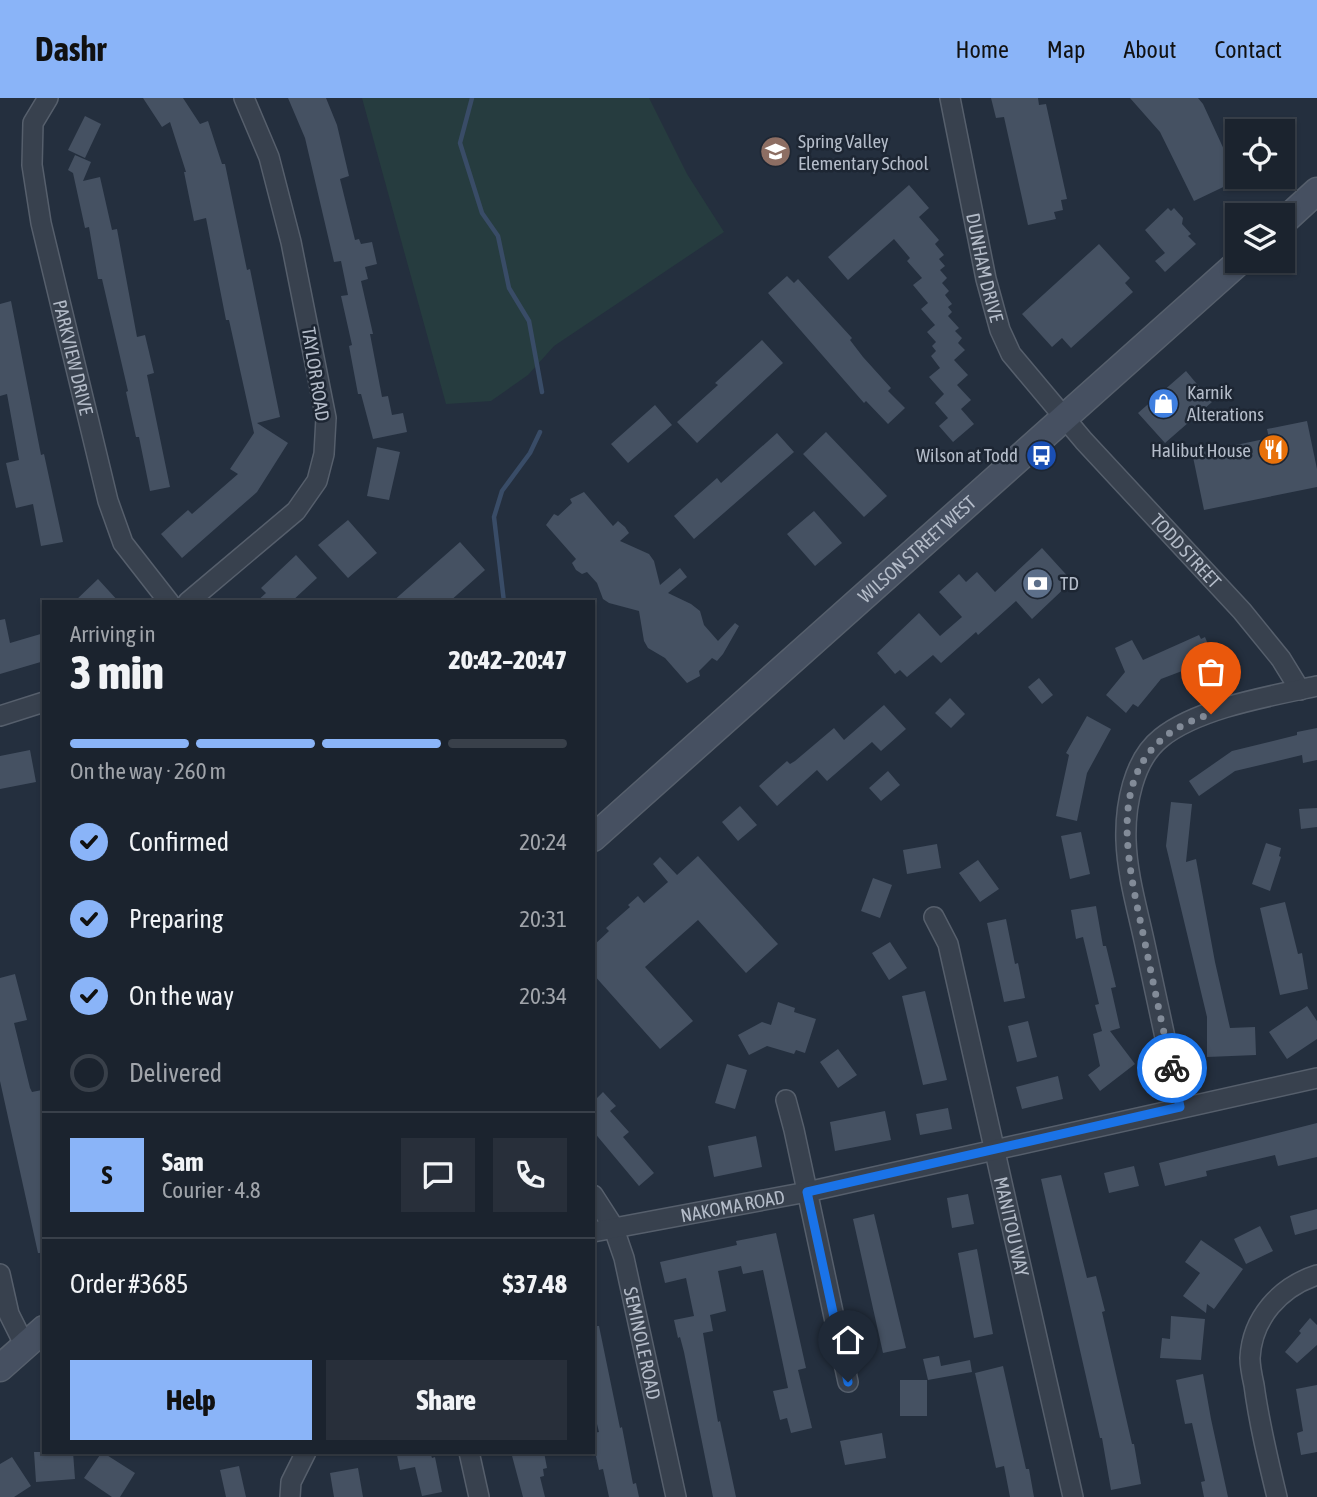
<!DOCTYPE html>
<html lang="en">
<head>
<meta charset="utf-8">
<style>
	body { margin:0; font-family:"Asap Condensed",sans-serif; background:#282f3a; color:#f1f3f6; height:100vh; display:flex; flex-direction:column; font-size:26px; white-space:nowrap }
	* { box-sizing:border-box; margin:0 }
	p { font-size:23px; color:#a0a4aa }
	.icon { flex:none; width:38px; height:38px; fill:none; stroke:currentColor; stroke-width:2; stroke-linecap:round; stroke-linejoin:round }
	.map { position:relative; flex:1; overflow:hidden }
	.details { position:absolute; left:42px; top:502px; width:553px; height:854px; display:flex; flex-direction:column; background:#1b232e; border-radius:0px; box-shadow:0 2px 5px #0004,0 0 0 2px #39404a }
	.details>* { flex:none }
	.tools { position:absolute; left:1225px; top:21px; display:grid; gap:14px }
	.tools a { display:grid; place-items:center; width:70px; height:70px; border-radius:0px; background:#1b232e; box-shadow:0 2px 5px #0004,0 0 0 2px #39404a; font-size:35px }
	.pin { position:absolute; display:grid; place-items:center; width:60px; height:60px; color:#fff; margin:-72px -30px; border-radius:50% 50% 50% 0; rotate:-45deg; box-shadow:0 0 7px #0007 }
	.pin .icon { rotate:45deg }
	.courier { position:absolute; display:grid; place-items:center; width:70px; height:70px; margin:-35px; border:5px solid #1a73e8; border-radius:50%; background:#fff; color:#222; box-shadow:0 2px 9px #0007 }
	.summary em { font-style:normal; font-weight:800 }
	.summary div { display:flex; flex-direction:column-reverse }
	.summary { display:flex; align-items:center; justify-content:space-between; height:119px; padding:0 28px }
	h1 { font-size:46px; font-weight:800; line-height:52px }
	.bar { display:grid; grid-template-columns:repeat(4,1fr); gap:10px 7px; align-content:center; height:84px; padding:0 28px }
	.bar i { height:9px; border-radius:5px; background:#39404a }
	.bar .on { background:#8ab4f8 }
	.bar p { grid-column:span 4 }
	.line { display:flex; align-items:center; gap:18px; padding:0 28px; border-top:2px solid #39404a }
	.line div { flex:1 }
	.round { display:grid; place-items:center; flex:none; width:74px; height:74px; border-radius:0px; background:#282f3a }
	ol { padding:0 28px; list-style:none }
	li { display:flex; align-items:center; gap:21px; height:77px }
	li p { margin-inline-start:auto }
	li .icon { padding:7px; border-radius:50%; background:#8ab4f8; color:#111; stroke-width:4 }
	li:last-child { color:#a0a4aa }
	li i { width:38px; height:38px; border:4px solid #39404a; border-radius:50% }
	.cta { display:flex; gap:14px; margin-top:auto; padding:14px 28px }
	.cta a { flex:1; height:80px; border-radius:0px; background:#8ab4f8; color:#111; font-size:28px; font-weight:800; line-height:80px; text-align:center }
	.cta a+a { background:#282f3a; color:#f1f3f6 }
	header { display:flex; align-items:center; gap:42px; box-sizing:border-box; height:98px; padding:0 35px; background:#8ab4f8; color:#111 }
	header strong { font-size:33px }
	nav { display:flex; gap:38px; margin-inline-start:auto; font-size:24px }
	.map>svg:first-child { display:block }
</style>
</head>
<body>
<header>
<strong>Dashr</strong>
<nav><a>Home</a><a>Map</a><a>About</a><a>Contact</a></nav>
</header>
<div class="map">
<svg width="1317" height="1399" viewBox="0 0 1317 1399">
	<rect width="100%" height="100%" fill="#242f3e"/>
	<path fill="#263c3f" d="M362 0H649L687 76 724 134 554 248 528 277 491 303 446 306Z"/>
	<g fill="none" stroke-linecap="round" stroke-linejoin="round">
		<path stroke="#394c67" stroke-width="4.5" d="M472 0 460 45 482 115 498 138 509 190 529 223 542 294
			M504 504 494 419 502 393 530 355 540 334"/>
	</g>
	<path fill="#455162" d="M143 0H183L200 26 208 23 222 66H225L247 172 250 171 280 319 257 325 288 345 257 394 182 460 161 436 188 412 192 416 238 376 230 371 254 335 229 222H226L206 120 194 123 184 74H186L170 24 162 29Z
		M288 0H326L337 27 349 78 340 81 355 142 359 141 361 146 372 144 377 166 365 169 368 181 361 183 373 236H370L382 299 388 298 392 317 403 315 407 334 373 341 361 296H358L349 248 352 247 341 198 348 197 341 163 334 164 305 40Z
		M991 0H1038L1039 7 1046 6 1067 101 1061 102 1063 112 1054 114 1056 121 1028 127 1004 19 996 20Z
		M1130 0H1198L1203 6 1238 82 1194 103 1160 34Z
		M85 18 101 26 85 60 68 52Z
		M75 57 91 64 83 83 100 79 112 132 117 131 137 239 145 237 154 275 147 277 170 389 150 393 139 339H136L126 294 128 293 102 181H98L89 129 85 130 73 75 68 72Z
		M909 87 929 110 919 119 939 142 935 146 944 157 939 161 945 168 940 172 947 180 942 185 949 193 945 197 952 206 948 209 952 214 948 218 959 230 955 233 962 240 958 245 965 252 954 262 968 277 957 287 971 302 961 311 974 326 953 344 939 328 948 320 935 305 944 296 929 279 940 270 931 258 936 253 932 248 936 244 927 234 935 227 921 211 928 205 913 187 922 180 907 163 910 160 894 141 848 182 828 159Z
		M1168 110 1171 113 1174 110 1183 120 1182 126 1191 136 1188 138 1196 146 1165 174 1155 163 1165 155 1145 132Z
		M1099 146 1130 180 1125 185 1133 194 1071 250 1062 240 1052 249 1022 216Z
		M787 178 794 185 798 181 852 240 850 242 863 259 891 290 888 293 905 310 888 326 866 303 864 305 768 195Z
		M11 203 41 357 44 356 63 444 41 448 33 406 16 410 6 365 19 362 7 296 0 298V206Z
		M762 242 783 265 697 345 677 324 718 287 715 285Z
		M1186 273 1212 304 1165 345 1138 315Z
		M655 307 672 327 628 365 611 346Z
		M1307 323 1317 371V389L1204 412 1193 359 1203 354 1269 340 1267 331Z
		M826 334 887 398 864 419 803 356Z
		M777 335 794 354 694 441 674 418 717 380 721 385Z
		M377 349 400 354 389 402 367 398Z
		M584 394 613 428 618 423 625 429 629 435 620 443 649 456 654 463 660 487 680 470 687 479 668 495 691 506 700 513 704 527 718 543 735 525 739 528 723 556 717 563 712 560 699 573 700 578 687 585 665 560 648 550 644 543 639 513 609 505 603 501 597 485 587 474 582 476 576 472 572 465 576 461 546 427 554 416 558 418 572 405 570 401Z
		M814 413 842 445 815 468 787 436Z
		M348 422 377 455 348 480 318 447Z
		M460 444 485 472 449 504H392Z
		M1042 450 1072 483 1032 521 1016 503 978 537 976 534 941 565 933 557 907 579 900 572 895 576 877 555 919 515 940 538 962 519 939 494 959 476 966 484 977 474 995 494Z
		M296 457 317 480 291 504H256L266 495 261 490Z
		M98 481 119 504H74Z
		M5 521 10 545 44 535V563L0 576V522Z
		M1199 537 1201 541 1205 539 1212 556 1209 558 1211 562 1161 581 1138 609 1133 606 1126 615 1106 597 1125 574 1115 550 1132 542 1143 562Z
		M1039 580 1053 597 1042 606 1028 589Z
		M950 600 965 616 951 630 935 615Z
		M884 607 906 631 881 653 872 644 827 683 817 672 777 708 759 688 787 663 790 666 795 663 834 630 844 642Z
		M1087 618 1111 631 1087 675 1077 723 1056 718 1069 657 1066 655Z
		M1317 630V662L1303 665 1302 657 1235 673 1199 698 1189 683 1232 653 1297 637V634Z
		M30 652 36 684 0 691V658Z
		M888 673 900 687 881 703 869 690Z
		M1171 704 1192 706 1186 764 1196 761 1215 864 1230 930 1255 929 1256 957 1207 959V919L1166 748Z
		M740 708 757 727 738 743 722 724Z
		M1317 710V729L1301 731 1299 711Z
		M1081 734 1090 776 1070 781 1061 738Z
		M1266 745 1281 750 1279 758 1281 759 1270 793 1252 786Z
		M937 746 941 770 907 776 903 752Z
		M698 758 778 846 746 875 698 822 645 869 693 923 660 951 593 876V848L609 833 606 830 630 809 628 807 638 798 644 805 668 784 653 766 660 759 677 777Z
		M978 762 999 791 980 804 959 775Z
		M873 780 892 787 880 820 861 813Z
		M1285 804 1298 856 1302 855 1308 891 1280 897 1260 810Z
		M1096 808 1103 848H1106L1116 889 1111 890 1120 930 1110 933 1135 966 1100 993 1088 977 1100 968 1093 936 1102 933 1095 907 1099 906 1083 839 1076 841 1071 812Z
		M1006 821 1015 866 1018 865 1025 900 1004 904 987 825Z
		M890 844 907 870 889 882 872 855Z
		M15 876 27 922 14 925 30 990 32 994 42 992 44 1002V1155H38L0 983V880Z
		M925 893 947 982 923 987 902 898Z
		M778 904 795 910 794 914 816 921 805 955 796 952 794 956 767 948 749 957 738 937 762 924 771 927Z
		M1307 908 1317 923V941L1287 961 1269 934Z
		M1028 923 1037 959 1017 964 1008 928Z
		M838 951 857 977 838 990 820 964Z
		M727 966 747 972 735 1011 715 1005Z
		M1058 978 1063 1001 1022 1011 1016 989Z
		M603 994 616 1008 610 1013 629 1034 623 1039 654 1075 639 1088 593 1033V1004Z
		M948 1010 952 1031 920 1037 916 1016Z
		M885 1013 891 1042 835 1053 830 1024Z
		M1317 1025V1059L1278 1068 1275 1057 1206 1073 1207 1078 1165 1088 1159 1065Z
		M756 1038 762 1069 714 1079 708 1048Z
		M1134 1068 1139 1088 1109 1095 1104 1075Z
		M1061 1077 1087 1180 1096 1178 1105 1213 1102 1214 1132 1346H1134L1141 1386 1111 1392 1102 1340H1100L1041 1081Z
		M968 1096 974 1126 952 1130 947 1100Z
		M1317 1111V1131L1295 1137 1290 1118Z
		M874 1116 906 1250 883 1255 853 1121Z
		M1260 1128 1273 1153 1246 1166 1234 1141Z
		M776 1135 806 1270 798 1272 812 1330 791 1335 787 1320 780 1322 773 1293 788 1290 763 1172 743 1176 741 1168 718 1173 726 1213 710 1217 713 1233 703 1235 718 1324 720 1323 736 1399H713L684 1254 680 1239 678 1240 674 1222 694 1218 686 1180 665 1185 660 1164 737 1147 736 1143Z
		M1201 1142 1243 1171 1214 1211 1207 1206 1206 1215 1183 1198 1200 1175 1185 1164Z
		M977 1151 993 1236 974 1240 958 1155Z
		M1171 1218 1205 1221 1201 1262 1160 1260 1162 1240 1170 1241Z
		M1310 1220 1317 1227V1247L1297 1265 1285 1254 1301 1235 1299 1233Z
		M593 1228H599L620 1330 622 1329 633 1386 636 1385 639 1399H609L603 1371 599 1372 593 1344V1335L599 1334 593 1310Z
		M939 1258 941 1268 970 1262 972 1274 928 1282 923 1261Z
		M1003 1268 1026 1371H1029L1034 1399H1010L1004 1368 996 1370 975 1275Z
		M1203 1276 1211 1321 1228 1399H1204L1201 1384 1205 1383 1192 1325 1185 1326 1176 1282Z
		M900 1282H927V1318H900Z
		M1317 1287V1354L1301 1357 1297 1335 1303 1333 1296 1291Z
		M882 1335 886 1360 845 1367 840 1343Z
		M34 1354H73L75 1381 36 1384Z
		M102 1354 135 1375 120 1399H112L84 1380Z
		M408 1354H430L432 1360 435 1359 442 1394 422 1398 415 1369 400 1372 397 1357Z
		M511 1354H544L547 1370 543 1371 544 1378 540 1379 545 1399H523Z
		M12 1359 31 1388 14 1399H0V1366Z
		M239 1368 246 1399H226L220 1372Z
		M358 1370 363 1399H334L330 1375Z"/>
	<g fill="none" stroke-linecap="round" stroke-linejoin="round">
		<defs>
			<g id="street">
				<path id="s1" d="M48 0 33 25 32 67 41 125 108 403 123 445 169 504"/>
				<path id="s2" d="M950 0 986 181 1000 232 1011 256 1084 343 1242 513 1281 561 1300 592"/>
				<path d="M188 504 296 413 317 383 324 356 326 320 291 144 269 59 244 0"/>
				<path d="M0 618 44 604"/>
				<path id="s3" d="M934 819 948 846 1073 1399"/>
				<path d="M786 1002 794 1032 848 1284"/>
				<path d="M1180 1009C1168 954 1156 898 1144 842 1137 810 1127 776 1126 742 1125 708 1133 662 1161 640 1198 610 1271 598 1317 588"/>
				<path id="s4" d="M593 1097 613 1128 624 1160 676 1399"/>
				<path id="s5" d="M593 1134 807 1094 1317 980"/>
				<path d="M0 1176 9 1216 25 1248"/>
				<path d="M469 1354 479 1399"/>
				<path d="M290 1399 291 1384 306 1354"/>
				<path d="M1277 1399C1268 1362 1259 1325 1254 1287 1252 1278 1250 1269 1250 1260 1252 1220 1280 1189 1317 1177"/>
			</g>
			<g id="secondary">
				<path d="M1283 124 1317 93"/>
				<path id="s6" d="M593 740 1240 163"/>
				<path d="M0 1270 44 1231"/>
			</g>
		</defs>
		<use href="#street" stroke="#565f6c" stroke-width="22"/>
		<use href="#secondary" stroke="#565f6c" stroke-width="29"/>
		<use href="#street" stroke="#38414e" stroke-width="19"/>
		<use href="#secondary" stroke="#465061" stroke-width="26"/>
	</g>
	<g fill="none" stroke-linecap="round" stroke-linejoin="round">
		<path stroke="#828b98" stroke-width="7" stroke-dasharray="0 12.6" d="M1172 970C1162 927 1153 884 1144 840 1125 753 1099 649 1211 616"/>
		<path stroke="#1a73e8" stroke-width="9" d="M848 1284 807 1094 1180 1009 1172 970"/>
	</g>
	<defs>
		<symbol id="school-disc" viewBox="-11 -11 22 22"><circle r="9.5" fill="#8d6e63" stroke="#1d2633"/><path d="M0-5L7-2L0 1L-7-2ZM-4 1L0 2.5L4 1V4Q0 6-4 4Z" fill="#fff"/></symbol>
		<symbol id="shop-disc" viewBox="-11 -11 22 22"><circle r="9.5" fill="#3f7fe0" stroke="#1d2633"/><path d="M-5-2.5h2.3a2.7 3.5 0 0 1 5.4 0H5L5.5 6h-11ZM-1.5-2.5h3a1.5 2.3 0 0 0-3 0Z" fill="#fff"/></symbol>
		<symbol id="restaurant-disc" viewBox="-11 -11 22 22"><circle r="9.5" fill="#e8710a" stroke="#1d2633"/><path d="M-5-6h1v4h1v-4h1v4h1v-4h1v5L-1.5 .5V6h-2V.5L-5-1ZM5-6V6H3V1.5H1.5Q1.5-4 5-6Z" fill="#fff"/></symbol>
		<symbol id="bus-disc" viewBox="-11 -11 22 22"><circle r="9.5" fill="#1a4fb4" stroke="#1d2633"/><path d="M-5-6H5V4H4V6H2V4H-2V6H-4V4H-5ZM-3.5-4V0h7V-4ZM-3.5 1.2v1.5H-2V1.2ZM2 1.2v1.5H3.5V1.2Z" fill="#fff"/></symbol>
		<symbol id="bank-disc" viewBox="-11 -11 22 22"><circle r="9.5" fill="#5c6f8a" stroke="#1d2633"/><path d="M-6-4H6V4H-6ZM0-2.3a2.3 2.3 0 1 0 0 4.6a2.3 2.3 0 1 0 0-4.6Z" fill="#fff"/></symbol>
	</defs>
	<g fill-rule="evenodd">
		<use href="#school-disc" x="758" y="36" width="35" height="35"/>
		<use href="#shop-disc" x="1146" y="288" width="35" height="35"/>
		<use href="#restaurant-disc" x="1256" y="334" width="35" height="35"/>
		<use href="#bus-disc" x="1024" y="340" width="35" height="35"/>
		<use href="#bank-disc" x="1020" y="468" width="35" height="35"/>
	</g>
	<g text-anchor="middle" stroke-width="5" stroke-linejoin="round" paint-order="stroke">
		<g font-size="19" fill="#b4bcc9" stroke="#1d2633" text-anchor="start">
			<text x="798" y="50">Spring Valley<tspan x="798" dy="22">Elementary School</tspan></text>
			<text x="1187" y="301">Karnik<tspan x="1187" dy="22">Alterations</tspan></text>
			<text x="1251" y="359" text-anchor="end">Halibut House</text>
			<text x="1018" y="364" text-anchor="end">Wilson at Todd</text>
			<text x="1060" y="492">TD</text>
		</g>
		<g font-size="19" fill="#b4bcc9" stroke="#1d2633">
			<text dy="7" stroke="none"><textPath href="#s2" startOffset="173">DUNHAM DRIVE</textPath></text>
			<text dy="7" stroke="none"><textPath href="#s1" startOffset="268">PARKVIEW DRIVE</textPath></text>
			<text transform="translate(316 276) rotate(81)" y="7">TAYLOR ROAD</text>
			<text dy="7" stroke="none"><textPath href="#s6" startOffset="434">WILSON STREET WEST</textPath></text>
			<text dy="7" stroke="none"><textPath href="#s2" startOffset="527">TODD STREET</textPath></text>
			<text dy="7" stroke="none"><textPath href="#s5" startOffset="142">NAKOMA ROAD</textPath></text>
			<text dy="7" stroke="none"><textPath href="#s3" startOffset="320">MANITOU WAY</textPath></text>
			<text dy="7" stroke="none"><textPath href="#s4" startOffset="158">SEMINOLE ROAD</textPath></text>
		</g>
	</g>
</svg>
<div class="tools">
<a><svg class="icon" aria-label="locate" viewBox="0 0 24 24"><circle cx="12" cy="12" r="6"/><path d="M12 2v4M12 18v4M2 12h4M18 12h4"/></svg></a>
<a><svg class="icon" aria-label="layers" viewBox="0 0 24 24"><path d="M12 4l9 5-9 5-9-5zM3 14l9 5 9-5"/></svg></a>
</div>
<div class="pin" style="left:1211px;top:616px;background:#ea580c"><svg class="icon" aria-label="bag" viewBox="0 0 24 24"><path d="M5 8h14l-1 12H6zM9 8a3 3 0 0 1 6 0"/></svg></div>
<div class="pin" style="left:848px;top:1284px;background:#1f2937"><svg class="icon" aria-label="home" viewBox="0 0 24 24"><path d="M3 11l9-7 9 7M6 9v11h12V9"/></svg></div>
<div class="courier" style="left:1172px;top:970px"><svg class="icon" aria-label="bike" viewBox="0 0 24 24"><circle cx="6" cy="16" r="4"/><circle cx="18" cy="16" r="4"/><path d="M6 16l4-8h5l3 8M10 8l3 8H6M13 5h3"/></svg></div>
<section class="details">
<div class="summary"><div><h1>3 min</h1><p>Arriving in</p></div><em>20:42–20:47</em></div>
<div class="bar"><i class="on"></i><i class="on"></i><i class="on"></i><i></i><p>On the way · 260 m</p></div>
<ol>
<li><svg class="icon" aria-label="check" viewBox="0 0 24 24"><path d="M5 12l5 5 9-10"/></svg>Confirmed<p>20:24</p></li>
<li><svg class="icon" aria-label="check" viewBox="0 0 24 24"><path d="M5 12l5 5 9-10"/></svg>Preparing<p>20:31</p></li>
<li><svg class="icon" aria-label="check" viewBox="0 0 24 24"><path d="M5 12l5 5 9-10"/></svg>On the way<p>20:34</p></li>
<li><i></i>Delivered</li>
</ol>
<div class="line" style="height:126px"><b class="round" style="background:#8ab4f8;color:#111">S</b><div><b>Sam</b><p>Courier · 4.8</p></div><a class="round"><svg class="icon" aria-label="chat" viewBox="0 0 24 24"><path d="M4 5h16v11H9l-5 4z"/></svg></a><a class="round"><svg class="icon" aria-label="phone" viewBox="0 0 24 24"><path d="M5 4h4l2 5-3 2q2 4 5 5l2-3 5 2v4C11 20 4 13 5 4z"/></svg></a></div>
<div class="line" style="height:91px"><div>Order #3685</div><b>$37.48</b></div>
<div class="cta"><a>Help</a><a>Share</a></div>
</section>
</div>
</body>
</html>
